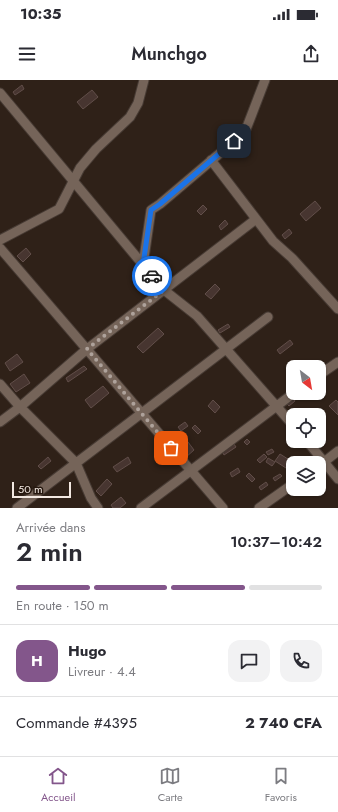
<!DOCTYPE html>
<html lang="fr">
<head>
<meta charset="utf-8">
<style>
	body { margin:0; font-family:Jost,sans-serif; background:#f2f2f3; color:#2b2b33; height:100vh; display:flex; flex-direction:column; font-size:15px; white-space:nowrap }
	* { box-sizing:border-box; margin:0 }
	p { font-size:13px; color:#7c7c81 }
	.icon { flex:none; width:22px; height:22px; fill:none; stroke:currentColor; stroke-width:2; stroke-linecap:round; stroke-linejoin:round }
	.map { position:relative; height:428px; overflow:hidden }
	.sheet { display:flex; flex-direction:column; background:#fff; flex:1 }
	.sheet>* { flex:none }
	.needle { width:26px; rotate:149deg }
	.tools { position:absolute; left:286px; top:280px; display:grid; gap:8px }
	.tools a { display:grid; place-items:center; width:40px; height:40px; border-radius:8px; background:#fff; box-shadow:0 1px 3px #0004; font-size:20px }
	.scale { position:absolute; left:12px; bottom:10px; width:59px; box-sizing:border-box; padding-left:4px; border:2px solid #f2e8e1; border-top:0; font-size:11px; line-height:14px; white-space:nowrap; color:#f2e8e1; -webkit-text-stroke:3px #25170e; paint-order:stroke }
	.pin { position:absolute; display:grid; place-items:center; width:34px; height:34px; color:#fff; margin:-17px; border-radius:8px; box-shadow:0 2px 6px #0006 }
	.courier { position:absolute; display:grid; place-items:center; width:40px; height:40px; margin:-20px; border:3px solid #1a73e8; border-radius:50%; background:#fff; color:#222; box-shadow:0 1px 5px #0007 }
	.summary em { font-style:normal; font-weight:600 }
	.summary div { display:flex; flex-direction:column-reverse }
	.summary { display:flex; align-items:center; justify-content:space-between; height:68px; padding:0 16px }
	h1 { font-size:26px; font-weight:600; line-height:30px }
	.bar { display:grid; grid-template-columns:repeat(4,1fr); gap:6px 4px; align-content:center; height:48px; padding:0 16px }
	.bar i { height:5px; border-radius:3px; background:#e1e1e2 }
	.bar .selected { background:#83568b }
	.bar p { grid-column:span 4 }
	.line { display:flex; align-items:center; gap:10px; padding:0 16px; border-top:1px solid #e1e1e2 }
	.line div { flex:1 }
	.round { display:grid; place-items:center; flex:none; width:42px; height:42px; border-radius:12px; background:#f2f2f3 }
	.status { display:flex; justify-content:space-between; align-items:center; height:28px; padding:0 20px; background:#fff; direction:ltr }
	.status svg { height:11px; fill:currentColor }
	header { display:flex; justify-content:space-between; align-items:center; height:52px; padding:0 16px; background:#fff; font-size:18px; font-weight:600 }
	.tabs { display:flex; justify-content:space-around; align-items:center; height:56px; border-top:1px solid #e1e1e2; background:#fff; font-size:11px; color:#7c7c81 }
	.tabs a { display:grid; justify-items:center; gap:2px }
	.tabs .selected { color:#83568b }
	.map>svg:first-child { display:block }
</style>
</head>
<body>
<div class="status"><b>10:35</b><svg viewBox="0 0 49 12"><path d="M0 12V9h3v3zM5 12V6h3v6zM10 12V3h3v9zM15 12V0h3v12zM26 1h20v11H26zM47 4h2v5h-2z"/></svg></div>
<header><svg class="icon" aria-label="menu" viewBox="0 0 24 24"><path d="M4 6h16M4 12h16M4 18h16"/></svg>Munchgo<svg class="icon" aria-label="share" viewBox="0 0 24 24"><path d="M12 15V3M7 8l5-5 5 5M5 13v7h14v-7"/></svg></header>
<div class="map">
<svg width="338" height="428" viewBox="0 0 338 428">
	<rect width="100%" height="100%" fill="#2f2118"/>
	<path fill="#473530" stroke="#614e49" d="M22 5 24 9 15 15 13 12Z
		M92 10 98 17 83 29 77 22Z
		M315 121 321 128 306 141 300 134Z
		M203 125 207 129 201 135 197 131Z
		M225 140 228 144 221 150 219 146Z
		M289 149 292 153 285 159 282 155Z
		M26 168 31 174 23 182 17 176Z
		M215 204 220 209 211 219 205 214Z
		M228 244 230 247 220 253 218 250Z
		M158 248 164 254 143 273 137 267Z
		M290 260 293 264 280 274 277 270Z
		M17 274 23 282 10 291 5 283Z
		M84 286 87 289 68 302 66 298Z
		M24 294 30 303 16 312 10 304Z
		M103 306 109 313 91 328 85 320Z
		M293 318 295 321 289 326 286 323Z
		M213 320 220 327 215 333 208 326Z
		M336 320 338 322V335L329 326Z
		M311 331 313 335H305Z
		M185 342 188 346 181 351 178 347Z
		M195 345 201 351 198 354 192 348Z
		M185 358 194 370 185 378 176 366Z
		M247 359 250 362 247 365 244 362Z
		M234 364 236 367 224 375 222 371Z
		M272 369 274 372 268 375 266 372Z
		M264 374 267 377 260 383 257 380Z
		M280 374 291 381 286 388 275 381Z
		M48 377 51 381 41 389 38 386Z
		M128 377 131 383 117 392 113 387Z
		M268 378 275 382 272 386 266 382Z
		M238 388 240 392 232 397 230 393Z
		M249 393 255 399 252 402 246 396Z
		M280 394 282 396 275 401 273 398Z
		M107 399 112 404 101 416 96 411Z
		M266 402 268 405 261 410 259 407Z
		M121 417 126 423 120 428H113L111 425Z"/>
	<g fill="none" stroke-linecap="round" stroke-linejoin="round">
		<defs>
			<path id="minor" d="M0 13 164 210 197 236 293 345
				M211 80 273 161 292 178 338 229
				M0 160 59 129 80 88 96 69 130 37 138 23 144 0
				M0 168 223 428
				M143 185 151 130 160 124 245 52 265 0
				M319 295 338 282
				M0 304 20 327 76 383 91 418 98 428
				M0 342 20 327 87 269 256 139
				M307 361 338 399
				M319 386 338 371
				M17 428 268 237
				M141 428 294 313
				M259 428 293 404"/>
		</defs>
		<use href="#minor" stroke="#473b34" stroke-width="11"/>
		<use href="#minor" stroke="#756459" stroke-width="9"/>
	</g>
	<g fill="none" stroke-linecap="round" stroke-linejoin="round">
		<path stroke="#aea29b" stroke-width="4" stroke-dasharray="0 7.2" d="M152 196 164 210 87 269 171 368"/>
		<path stroke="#1a73e8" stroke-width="5" d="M152 196 143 185 151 130 160 124 234 61"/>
	</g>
</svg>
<div class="tools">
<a><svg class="needle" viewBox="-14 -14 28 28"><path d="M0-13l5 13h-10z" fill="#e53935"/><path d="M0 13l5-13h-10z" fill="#7c7c81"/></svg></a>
<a><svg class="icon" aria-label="locate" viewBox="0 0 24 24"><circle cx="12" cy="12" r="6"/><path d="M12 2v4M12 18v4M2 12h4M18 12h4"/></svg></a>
<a><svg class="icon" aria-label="layers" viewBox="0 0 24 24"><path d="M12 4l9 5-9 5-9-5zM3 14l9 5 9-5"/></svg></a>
</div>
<div class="scale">50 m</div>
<div class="pin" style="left:171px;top:368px;background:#ea580c"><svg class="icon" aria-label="bag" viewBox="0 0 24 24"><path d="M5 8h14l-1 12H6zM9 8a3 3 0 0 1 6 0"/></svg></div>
<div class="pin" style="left:234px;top:61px;background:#1f2937"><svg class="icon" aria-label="home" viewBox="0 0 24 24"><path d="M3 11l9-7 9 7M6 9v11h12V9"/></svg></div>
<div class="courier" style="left:152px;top:196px"><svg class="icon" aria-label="car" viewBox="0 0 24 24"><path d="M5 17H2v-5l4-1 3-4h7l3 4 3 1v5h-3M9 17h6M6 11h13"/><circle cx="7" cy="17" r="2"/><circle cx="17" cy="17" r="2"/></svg></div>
</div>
<section class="sheet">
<div class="summary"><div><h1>2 min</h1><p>Arrivée dans</p></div><em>10:37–10:42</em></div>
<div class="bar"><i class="selected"></i><i class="selected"></i><i class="selected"></i><i></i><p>En route · 150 m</p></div>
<div class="line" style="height:72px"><b class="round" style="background:#83568b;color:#fff">H</b><div><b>Hugo</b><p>Livreur · 4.4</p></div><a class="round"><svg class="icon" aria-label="chat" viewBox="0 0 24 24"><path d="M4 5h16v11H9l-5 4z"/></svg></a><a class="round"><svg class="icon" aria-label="phone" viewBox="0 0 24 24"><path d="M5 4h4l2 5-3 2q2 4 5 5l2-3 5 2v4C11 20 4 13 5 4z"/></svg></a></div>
<div class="line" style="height:52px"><div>Commande #4395</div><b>2 740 CFA</b></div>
</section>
<nav class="tabs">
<a class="selected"><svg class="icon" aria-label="home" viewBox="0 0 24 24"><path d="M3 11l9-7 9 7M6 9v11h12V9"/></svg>Accueil</a>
<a><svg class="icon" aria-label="map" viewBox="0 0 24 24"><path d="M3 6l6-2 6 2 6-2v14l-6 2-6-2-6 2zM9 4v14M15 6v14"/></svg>Carte</a>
<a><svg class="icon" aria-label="saved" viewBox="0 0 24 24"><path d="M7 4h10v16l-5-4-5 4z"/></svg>Favoris</a>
</nav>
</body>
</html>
